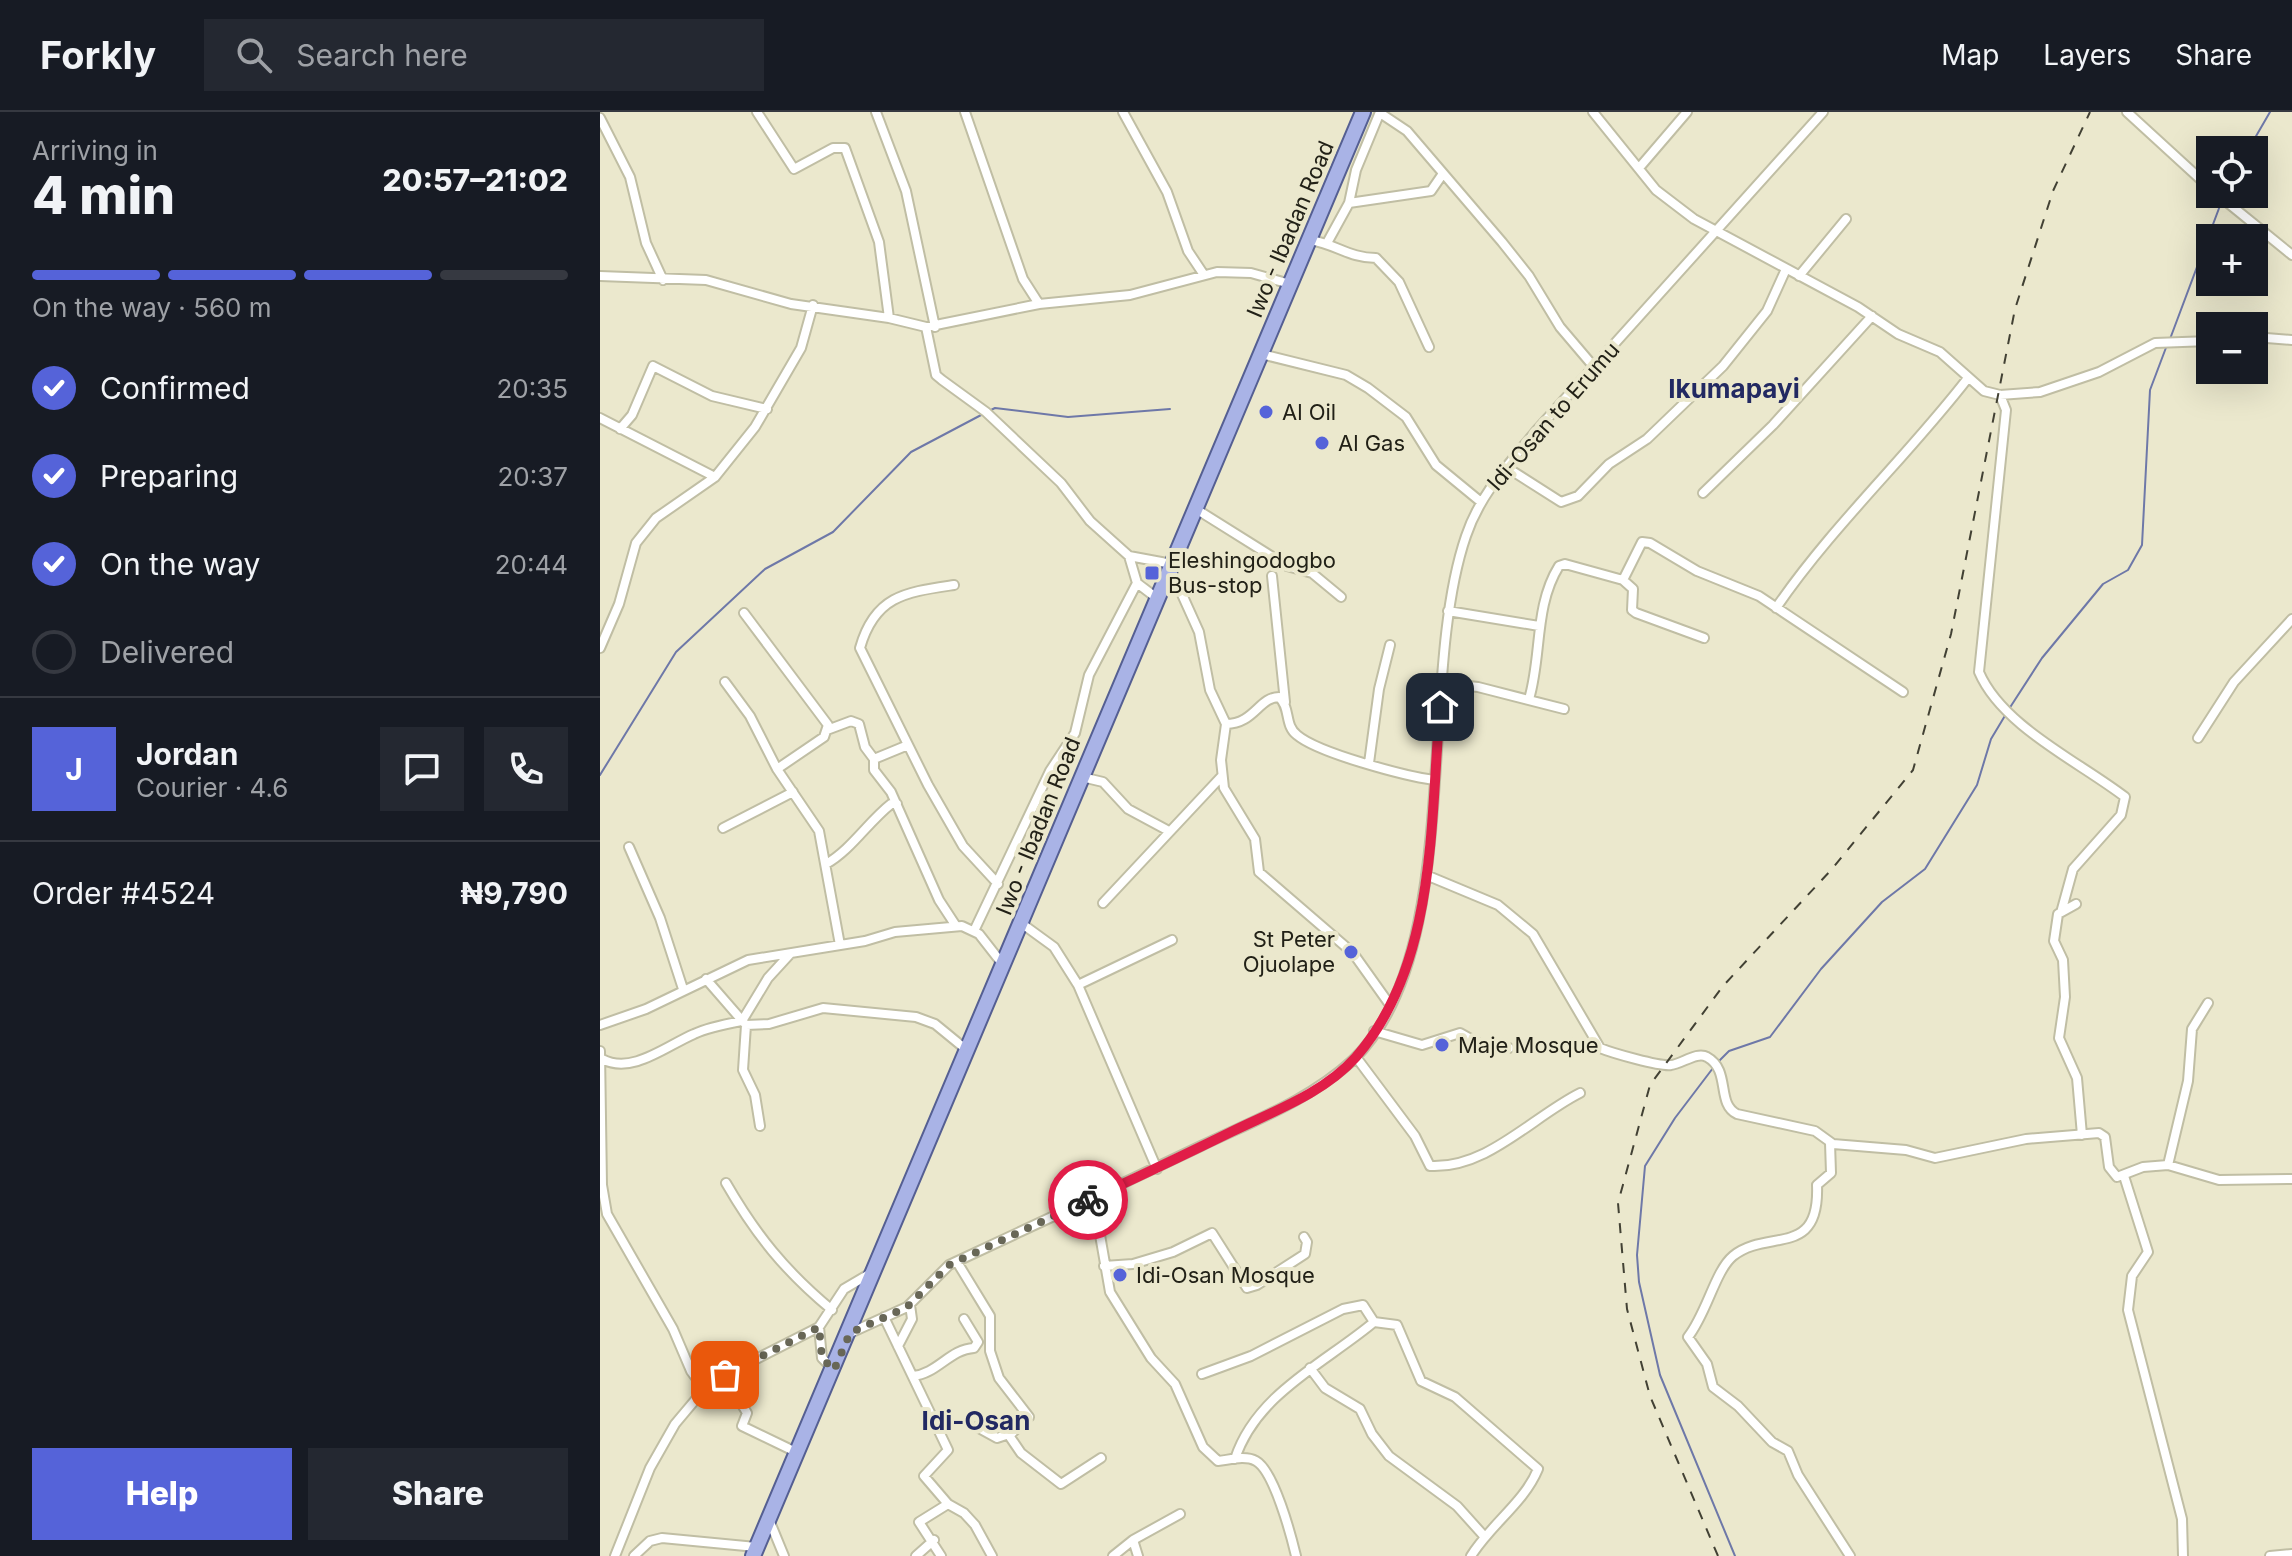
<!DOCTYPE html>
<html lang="en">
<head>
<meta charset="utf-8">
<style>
	body { margin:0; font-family:Inter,sans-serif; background:#242831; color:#f1f3f6; height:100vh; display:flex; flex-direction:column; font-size:30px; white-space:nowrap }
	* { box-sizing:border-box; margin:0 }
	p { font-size:26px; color:#9ea1a6 }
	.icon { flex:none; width:44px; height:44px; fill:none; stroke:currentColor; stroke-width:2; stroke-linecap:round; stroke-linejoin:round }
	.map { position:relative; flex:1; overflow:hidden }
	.panel { display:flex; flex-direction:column; background:#171b24; width:600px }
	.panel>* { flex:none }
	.controls { position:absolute; left:1596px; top:24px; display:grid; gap:16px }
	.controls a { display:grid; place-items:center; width:72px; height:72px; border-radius:0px; background:#171b24; box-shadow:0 8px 32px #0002; font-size:40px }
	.pin { position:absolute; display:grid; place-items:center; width:68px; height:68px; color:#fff; margin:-34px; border-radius:16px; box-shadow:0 4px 12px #0006 }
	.courier { position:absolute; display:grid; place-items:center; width:80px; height:80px; margin:-40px; border:6px solid #e11d48; border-radius:50%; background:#fff; color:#222; box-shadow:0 2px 10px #0007 }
	.headline em { font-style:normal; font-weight:800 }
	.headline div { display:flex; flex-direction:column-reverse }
	.headline { display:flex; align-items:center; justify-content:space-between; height:136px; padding:0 32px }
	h1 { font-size:52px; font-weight:800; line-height:60px }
	.bar { display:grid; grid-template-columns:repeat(4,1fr); gap:12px 8px; align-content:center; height:96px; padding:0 32px }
	.bar i { height:10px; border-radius:6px; background:#363941 }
	.bar .on { background:#5563d9 }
	.bar p { grid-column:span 4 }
	.line { display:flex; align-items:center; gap:20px; padding:0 32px; border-top:2px solid #363941 }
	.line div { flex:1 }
	.round { display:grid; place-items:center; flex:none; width:84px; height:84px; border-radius:0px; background:#242831 }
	ol { padding:0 32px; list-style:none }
	li { display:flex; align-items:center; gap:24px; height:88px }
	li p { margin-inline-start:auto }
	li .icon { padding:8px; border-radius:50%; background:#5563d9; color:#fff; stroke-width:4 }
	li:last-child { color:#9ea1a6 }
	li i { width:44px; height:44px; border:4px solid #363941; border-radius:50% }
	.button { display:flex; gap:16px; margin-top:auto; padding:16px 32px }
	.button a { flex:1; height:92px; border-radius:0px; background:#5563d9; color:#fff; font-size:32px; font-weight:800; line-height:92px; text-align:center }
	.button a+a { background:#242831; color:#f1f3f6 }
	header { display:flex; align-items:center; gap:48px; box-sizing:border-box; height:112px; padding:0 40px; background:#171b24; border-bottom:2px solid #363941 }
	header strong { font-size:38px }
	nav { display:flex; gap:44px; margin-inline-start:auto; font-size:28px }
	.search { width:560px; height:72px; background:#242831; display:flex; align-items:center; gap:20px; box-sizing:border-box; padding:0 28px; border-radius:0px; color:#9ea1a6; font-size:30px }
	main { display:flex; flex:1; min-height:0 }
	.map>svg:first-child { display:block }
</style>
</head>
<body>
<header>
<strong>Forkly</strong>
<div class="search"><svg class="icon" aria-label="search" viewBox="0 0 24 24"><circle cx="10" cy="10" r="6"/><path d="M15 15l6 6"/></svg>Search here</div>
<nav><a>Map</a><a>Layers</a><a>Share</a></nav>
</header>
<main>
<section class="panel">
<div class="headline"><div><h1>4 min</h1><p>Arriving in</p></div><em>20:57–21:02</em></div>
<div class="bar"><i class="on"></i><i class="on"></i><i class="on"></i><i></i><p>On the way · 560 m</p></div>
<ol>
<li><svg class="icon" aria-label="check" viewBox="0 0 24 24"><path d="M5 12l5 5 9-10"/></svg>Confirmed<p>20:35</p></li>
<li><svg class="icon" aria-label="check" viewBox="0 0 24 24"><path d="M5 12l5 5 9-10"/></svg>Preparing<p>20:37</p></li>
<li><svg class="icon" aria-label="check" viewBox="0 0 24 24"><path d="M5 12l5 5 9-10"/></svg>On the way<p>20:44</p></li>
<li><i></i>Delivered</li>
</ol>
<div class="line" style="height:144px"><b class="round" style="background:#5563d9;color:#fff">J</b><div><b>Jordan</b><p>Courier · 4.6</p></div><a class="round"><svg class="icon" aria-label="chat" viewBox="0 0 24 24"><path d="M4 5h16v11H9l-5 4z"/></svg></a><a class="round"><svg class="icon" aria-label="phone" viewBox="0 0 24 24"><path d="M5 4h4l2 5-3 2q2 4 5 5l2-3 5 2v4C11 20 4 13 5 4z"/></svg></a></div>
<div class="line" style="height:104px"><div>Order #4524</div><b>₦9,790</b></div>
<div class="button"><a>Help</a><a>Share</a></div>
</section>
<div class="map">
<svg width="1692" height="1444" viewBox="0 0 1692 1444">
	<rect width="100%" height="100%" fill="#ebe8cd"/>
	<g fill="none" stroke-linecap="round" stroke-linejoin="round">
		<path stroke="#6e78a8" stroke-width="2" d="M1648 38 1670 0
			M1570 227 1621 91
			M389 299 395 296 468 305 570 297
			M1409 597 1442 546 1503 472 1528 458 1542 433 1550 278 1567 233
			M0 663 76 540 165 457 233 420 311 340 383 302
			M1117 951 1129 939 1170 925 1221 857 1282 790 1325 757 1377 673 1391 627 1406 602
			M1113 956 1075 1006 1045 1054 1037 1143 1039 1170 1060 1263 1135 1444"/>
		<defs>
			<path id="street" d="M157 0 194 57 233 36H245L279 130 289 206
				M276 0 306 79 335 215
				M365 0 423 167 439 192
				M523 0 567 80 588 139 604 163
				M993 0 1056 78 1094 107 1258 195 1298 222 1340 240 1384 279 1400 283 1440 280 1499 260 1555 231 1610 229
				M1527 0 1610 76
				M780 1 807 19 902 130 929 164 960 215 994 255
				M0 6 30 65 46 131 63 168
				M1039 56 1087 0
				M1617 82 1692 143
				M749 91 831 79 842 63
				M710 128C736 132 749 146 776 146L799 170 829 235
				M727 131 749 91 756 58 780 0
				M0 164 106 168 191 192 289 206 326 215 439 192 530 183 617 160 651 161 690 172
				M1199 164 1246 107
				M326 215 336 263 342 268 386 300 461 371 490 409 529 444 572 452
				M1654 225 1692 228
				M661 242 746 263 768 276 806 305 836 353 881 390
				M1400 283 1406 298 1379 560C1402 614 1478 649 1525 685L1521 703 1473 757 1462 797
				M0 306 115 365
				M20 317 32 303 53 254 112 284 167 297
				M906 355 961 390 978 384 1009 352 1047 327 1123 254 1167 199 1186 157
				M1103 381 1173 313 1272 204
				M596 397 687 454 712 461 741 485
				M529 444 537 471 558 487
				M571 458 599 520 610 578 626 612 621 648 624 676 655 727 659 760 753 841 790 893
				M672 464 685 590
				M1023 468 1042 430 1050 431 1097 459 1159 484 1303 580
				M354 473C307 480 275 483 260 536L328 673 363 734 398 772
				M1176 496C1233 413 1307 345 1368 266
				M848 499 939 514
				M144 501 228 613 224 625 177 657
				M0 536 19 492 36 431 56 406 115 365 155 315 201 236 213 193
				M125 570 150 604 177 657 219 719 240 833
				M841 571 878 575 964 597
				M929 587C942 544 934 494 959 454L965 452 1023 468 1033 477 1032 498 1036 501 1104 526
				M626 612C654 612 659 585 679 585 691 596 684 613 697 623 718 641 805 664 834 668
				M227 618 251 609 259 612 265 635 274 647V658L291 680 339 788 356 814
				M1598 626 1634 570 1692 507
				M274 647 308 633
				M769 651 779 577 790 533
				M482 665 503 670 528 697 567 718
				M123 716 193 680
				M29 735 60 806 83 877
				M226 752C251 738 268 710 291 692H297
				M826 763 898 793 933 822 1000 936C1012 941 1061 955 1071 953 1082 952 1097 939 1107 945 1131 958 1116 992 1137 1002L1215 1019 1233 1032 1306 1038 1335 1046 1426 1027 1499 1021 1505 1025 1509 1055 1517 1065 1543 1055 1568 1053 1619 1068 1692 1067
				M503 791 621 665
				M1476 792 1458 802 1454 829 1463 848 1465 885 1459 926 1477 966 1482 1023
				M421 811 454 835 478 873 557 1057
				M374 819 450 659 475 621 489 563 537 471
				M106 867 146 913 169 912 223 896 316 905 335 912 368 939
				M478 873 572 828
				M0 913 46 897 148 848 265 829 295 820 362 814 379 822 404 854
				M146 913 143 958 155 983 160 1014
				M774 919 822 933 860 921 887 936H909
				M0 939 2 1073 7 1102 73 1217 91 1259 108 1282
				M756 945 815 1024 830 1054C887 1057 932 1005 980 981
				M2 947C32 963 66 934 94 922 109 915 126 912 142 909L168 866 190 842
				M1230 1031 1231 1061 1217 1073C1220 1147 1168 1116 1133 1144 1115 1159 1107 1201 1088 1225L1107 1252 1113 1275 1138 1294 1172 1330 1188 1339 1198 1363 1250 1444
				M1568 1053 1588 969 1592 917 1608 891
				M1524 1064 1548 1140 1532 1164 1528 1198 1582 1407 1583 1444
				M126 1071C156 1123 185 1159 232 1198
				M487 1089 500 1123 510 1180 551 1246 575 1272 603 1335 618 1349C629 1348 645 1343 656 1349 674 1359 691 1423 696 1444
				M357 1150 390 1204V1239L399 1266 429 1305 412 1321 397 1326 377 1315
				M504 1154 533 1152 573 1140 612 1121 647 1176 657 1173 705 1142 707 1130 704 1125
				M284 1205 348 1338 324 1364 348 1392 364 1401 375 1413 392 1444
				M774 1210 797 1213 821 1269 855 1285 938 1357C924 1391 891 1412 871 1444
				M219 1215 222 1246 233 1257
				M250 1221 307 1195 349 1153C433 1114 518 1074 601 1034 653 1009 710 988 753 948 865 840 816 569 866 424 880 382 909 352 936 319L1223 0
				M298 1234 312 1207 310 1193
				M710 1256 725 1276 760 1297 772 1322 789 1344 857 1394 884 1424
				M602 1262 651 1244 743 1197 763 1193 774 1210C725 1251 656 1282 635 1347
				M313 1264C337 1262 350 1237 374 1236L378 1230 364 1207
				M112 1275 141 1291 147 1301 142 1314 198 1341
				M408 1322 421 1341 461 1372 501 1346
				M170 1410 184 1444
				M15 1444 50 1356 75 1312 96 1287 108 1282 125 1263 219 1215 244 1177 271 1161
				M34 1444 50 1429 62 1426 156 1435
				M316 1444 334 1428
				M341 1444 319 1410 348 1392
				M513 1444 533 1428
				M538 1444 533 1428 580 1402
				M1670 1444 1692 1442"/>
			<path id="primary" d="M153 1444 763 0"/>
		</defs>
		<use href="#street" stroke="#c0bea4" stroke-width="12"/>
		<use href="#primary" stroke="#555f92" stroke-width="18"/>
		<use href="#street" stroke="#fff" stroke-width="8"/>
		<use href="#primary" stroke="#a9b3e6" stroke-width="14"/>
		<path stroke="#424134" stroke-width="2" stroke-dasharray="10 10" stroke-linecap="butt" d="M1118 1444 1050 1284 1027 1197 1018 1091 1050 973 1123 874 1232 757 1313 658 1351 522 1415 197 1453 79 1490 0"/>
	</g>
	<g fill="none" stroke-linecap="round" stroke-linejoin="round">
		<path stroke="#686757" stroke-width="8" stroke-dasharray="0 14.4" d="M125 1263 219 1215 222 1246 234 1258 250 1221 307 1195 349 1153 488 1088"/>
		<path stroke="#e11d48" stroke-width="10" d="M488 1088C536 1066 584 1043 631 1020 674 999 724 981 756 945 837 852 830 710 840 595"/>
	</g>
	<g fill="#5563d9" stroke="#ebe8cd" stroke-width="3">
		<circle cx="666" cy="300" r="8"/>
		<circle cx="722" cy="331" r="8"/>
		<rect x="544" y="453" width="16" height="16" rx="4"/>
		<circle cx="751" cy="840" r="8"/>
		<circle cx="842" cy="933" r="8"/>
		<circle cx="520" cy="1163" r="8"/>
	</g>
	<g text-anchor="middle" stroke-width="8" stroke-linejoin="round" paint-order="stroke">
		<g font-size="22" fill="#222117" stroke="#ebe8cd">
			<text transform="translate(690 117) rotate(-67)" y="8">Iwo - Ibadan Road</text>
			<text transform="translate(953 304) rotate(-49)" y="8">Idi-Osan to Erumu</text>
			<text transform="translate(438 714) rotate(-68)" y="8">Iwo - Ibadan Road</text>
		</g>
		<g font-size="22" fill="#222117" stroke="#ebe8cd" text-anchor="start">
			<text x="682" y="308">Al Oil</text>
			<text x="738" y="339">Al Gas</text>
			<text x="568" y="456">Eleshingodogbo<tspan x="568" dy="25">Bus-stop</tspan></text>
			<text x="735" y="835" text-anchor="end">St Peter<tspan x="735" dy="25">Ojuolape</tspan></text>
			<text x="858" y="941">Maje Mosque</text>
			<text x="536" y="1171">Idi-Osan Mosque</text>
		</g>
		<g font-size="26" font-weight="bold" fill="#222962" stroke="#ebe8cd">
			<text x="1134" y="286">Ikumapayi</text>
			<text x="376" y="1318">Idi-Osan</text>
		</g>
	</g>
</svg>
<div class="controls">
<a><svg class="icon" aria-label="locate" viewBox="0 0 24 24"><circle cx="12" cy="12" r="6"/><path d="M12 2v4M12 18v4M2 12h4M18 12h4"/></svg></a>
<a>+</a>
<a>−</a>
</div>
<div class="pin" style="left:125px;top:1263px;background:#ea580c"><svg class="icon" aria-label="bag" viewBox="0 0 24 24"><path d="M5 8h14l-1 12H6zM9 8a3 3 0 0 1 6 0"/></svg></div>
<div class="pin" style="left:840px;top:595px;background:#1f2937"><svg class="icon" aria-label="home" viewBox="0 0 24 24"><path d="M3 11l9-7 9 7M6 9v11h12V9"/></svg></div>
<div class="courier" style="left:488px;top:1088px"><svg class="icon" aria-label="bike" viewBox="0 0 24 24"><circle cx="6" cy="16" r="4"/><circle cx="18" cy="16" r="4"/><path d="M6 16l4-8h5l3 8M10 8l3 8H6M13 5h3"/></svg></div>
</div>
</main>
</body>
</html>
